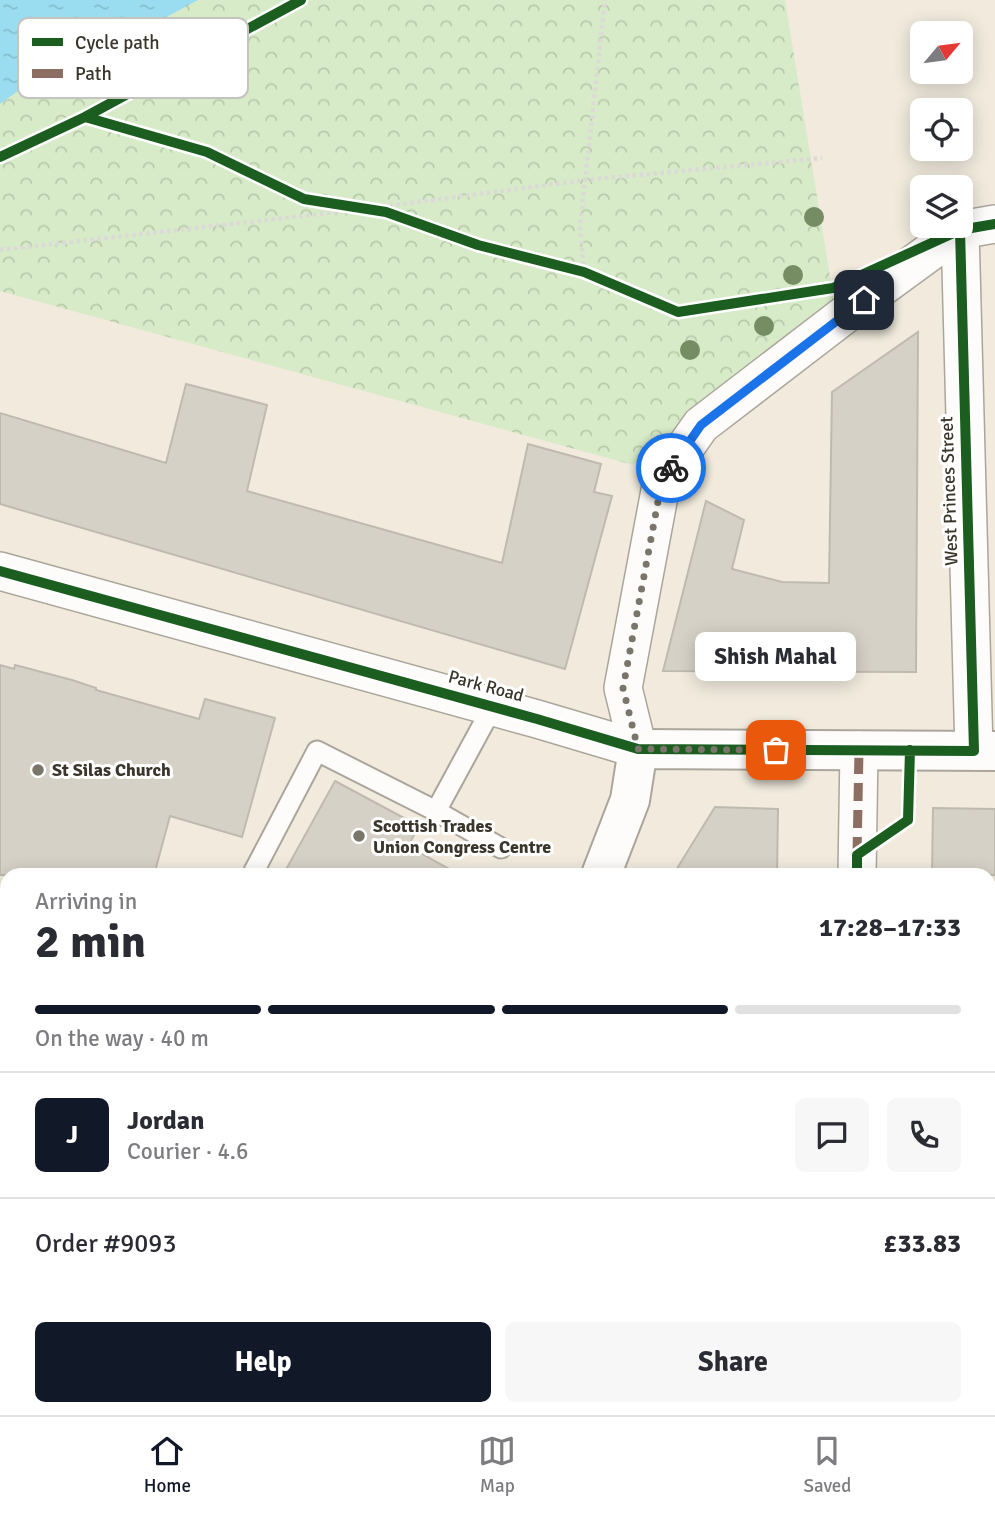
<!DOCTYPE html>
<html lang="en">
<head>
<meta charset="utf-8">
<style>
	body { margin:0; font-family:Signika,sans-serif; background:#f7f7f7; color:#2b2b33; height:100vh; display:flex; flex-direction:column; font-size:26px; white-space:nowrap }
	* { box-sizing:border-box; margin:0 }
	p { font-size:23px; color:#7c7c81 }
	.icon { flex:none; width:38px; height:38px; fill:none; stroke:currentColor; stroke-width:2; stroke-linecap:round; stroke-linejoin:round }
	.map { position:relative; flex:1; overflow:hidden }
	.details { position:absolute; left:0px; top:868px; width:996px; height:548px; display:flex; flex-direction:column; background:#fff; border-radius:21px 21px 0 0; box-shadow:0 4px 18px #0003 }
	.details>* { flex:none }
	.needle { width:46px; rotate:61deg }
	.controls { position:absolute; left:910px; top:21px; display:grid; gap:14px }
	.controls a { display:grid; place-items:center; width:63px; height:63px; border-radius:10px; background:#fff; box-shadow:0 4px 18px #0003; font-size:35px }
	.pin { position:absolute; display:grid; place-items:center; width:60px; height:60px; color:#fff; margin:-30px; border-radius:14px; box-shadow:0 4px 10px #0006 }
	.courier { position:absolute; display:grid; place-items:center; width:70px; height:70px; margin:-35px; border:5px solid #1a73e8; border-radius:50%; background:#fff; color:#222; box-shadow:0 2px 9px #0007 }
	.bubble { position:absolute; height:49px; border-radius:10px; background:#fff; box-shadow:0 4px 18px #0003; font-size:23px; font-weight:700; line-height:49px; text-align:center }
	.head em { font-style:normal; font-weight:700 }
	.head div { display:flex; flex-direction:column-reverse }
	.head { display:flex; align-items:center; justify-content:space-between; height:119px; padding:0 35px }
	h1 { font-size:46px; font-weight:700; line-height:52px }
	.bar { display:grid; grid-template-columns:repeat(4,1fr); gap:10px 7px; align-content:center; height:84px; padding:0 35px }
	.bar i { height:9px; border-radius:5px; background:#e1e1e2 }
	.bar .selected { background:#111827 }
	.bar p { grid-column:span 4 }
	.line { display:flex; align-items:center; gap:18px; padding:0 35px; border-top:2px solid #e1e1e2 }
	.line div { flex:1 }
	.round { display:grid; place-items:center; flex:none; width:74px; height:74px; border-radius:10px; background:#f7f7f7 }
	.primary-button { display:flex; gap:14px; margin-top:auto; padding:14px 35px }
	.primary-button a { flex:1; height:80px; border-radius:10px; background:#111827; color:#fff; font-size:28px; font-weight:700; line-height:80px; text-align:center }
	.primary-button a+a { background:#f7f7f7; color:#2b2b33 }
	.tabs { display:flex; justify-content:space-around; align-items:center; height:98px; border-top:2px solid #e1e1e2; background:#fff; font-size:19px; color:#7c7c81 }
	.tabs a { display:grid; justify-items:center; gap:4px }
	.tabs .selected { color:#111827 }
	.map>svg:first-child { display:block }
</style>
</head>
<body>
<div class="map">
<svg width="995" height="1415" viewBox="0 0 995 1415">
	<defs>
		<pattern id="forest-crowns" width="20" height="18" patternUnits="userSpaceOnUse" patternTransform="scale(1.75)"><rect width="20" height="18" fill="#d7ebc8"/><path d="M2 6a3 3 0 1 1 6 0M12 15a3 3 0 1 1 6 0" fill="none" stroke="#b9caac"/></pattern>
		<pattern id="water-ripples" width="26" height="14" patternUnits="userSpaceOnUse" patternTransform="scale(1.75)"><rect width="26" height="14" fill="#9addf0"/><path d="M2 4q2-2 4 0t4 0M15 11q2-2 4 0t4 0" fill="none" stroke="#85bece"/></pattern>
	</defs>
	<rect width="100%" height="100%" fill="#f1eadd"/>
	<path fill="url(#forest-crowns)" d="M198 0H785L836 313 633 465 0 291V104L32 81 52 87 92 61 93 58Z"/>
	<path fill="url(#water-ripples)" d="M0 0H198L93 57 92 61 98 69 94 73 57 92 47 84 32 81 0 104Z"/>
	<path fill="#d6d1c6" stroke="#bfbab0" stroke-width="2" d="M918 332 916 672 663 671 706 501 744 520 732 569 782 582 829 583 832 392Z
		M186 384 267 405 247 491 502 563 528 444 601 464 594 492 612 496 565 669 0 504V413L166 463Z
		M0 665 14 669 15 665 72 680 96 688V690L199 719 205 699 275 718 242 837 170 816 154 875H0Z
		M335 781 419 826 408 846 460 875H283Z
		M715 807 778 809 777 875H673Z
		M933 808 995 809V875H932Z"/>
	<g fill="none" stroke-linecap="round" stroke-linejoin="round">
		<defs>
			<path id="lane" d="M436 811 501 848
				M252 875 317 751 436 811 493 706
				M989 1015H995"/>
			<path id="street" d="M960 230 974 751
				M0 571 537 719 638 749
				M638 749 623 688 662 480 701 425 864 300 960 230 995 224
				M857 875 859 750
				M989 1300H995
				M844 1415V1409"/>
			<path id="secondary" d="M601 875 630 800 638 749 995 751
				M0 1211 7 1234
				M48 1409 49 1415
				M316 1415 319 1409"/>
		</defs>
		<use href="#lane" stroke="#aba59b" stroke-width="23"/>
		<use href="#street" stroke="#aba59b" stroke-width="40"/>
		<use href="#secondary" stroke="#aba59b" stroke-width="42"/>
		<path stroke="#dcdad6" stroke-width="4.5" stroke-dasharray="3.5 3.5" stroke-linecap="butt" d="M0 250 364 209 585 180 822 158
			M584 272 580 226 605 0
			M902 826 908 820 910 796
			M0 1342H7
			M170 1409H173"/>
		<use href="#lane" stroke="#fdfcfa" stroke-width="19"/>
		<use href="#street" stroke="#fdfcfa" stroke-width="37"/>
		<use href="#secondary" stroke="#fdfcfa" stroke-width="38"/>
		<path stroke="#8d6e63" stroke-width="9" stroke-dasharray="18 9" stroke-linecap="butt" d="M857 855 859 750"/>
		<defs>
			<path id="cycleway" d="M85 117 207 152 304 199 386 212 478 245 584 272 678 312 833 288 960 230 995 224
				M0 157 85 117 301 0
				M0 571 537 719 638 749 974 751 960 230
				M857 875V855L908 820 910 750"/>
		</defs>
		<use href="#cycleway" stroke="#fff" stroke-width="15"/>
		<use href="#cycleway" stroke="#1b5e20" stroke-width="10"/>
	</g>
	<g fill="#768d63">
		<circle cx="814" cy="217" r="10"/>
		<circle cx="793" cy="275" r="10"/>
		<circle cx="764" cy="326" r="10"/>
		<circle cx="690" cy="350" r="10"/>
	</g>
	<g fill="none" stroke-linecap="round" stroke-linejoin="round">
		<path stroke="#7a756a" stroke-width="7" stroke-dasharray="0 12.6" d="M671 468 662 480 623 688 638 749 776 750"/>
		<path stroke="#1a73e8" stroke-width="9" d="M671 468 701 425 864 300"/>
	</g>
	<g fill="#7a756a" stroke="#fff" stroke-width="2.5">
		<circle cx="38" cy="770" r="7"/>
		<circle cx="359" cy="836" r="7"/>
	</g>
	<g text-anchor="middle" stroke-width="6" stroke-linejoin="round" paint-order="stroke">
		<g font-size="18" fill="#3a362c" stroke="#fff">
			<text transform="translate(949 491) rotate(-92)" y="6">West Princes Street</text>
			<text transform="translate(486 686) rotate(15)" y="6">Park Road</text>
		</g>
		<g font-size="18" font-weight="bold" fill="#3a362c" stroke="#fff" text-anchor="start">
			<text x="52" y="776">St Silas Church</text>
			<text x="373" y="832">Scottish Trades<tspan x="373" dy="21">Union Congress Centre</tspan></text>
		</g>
	</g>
	<rect x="18" y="18" width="230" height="80" rx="10" fill="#fff" stroke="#c4c3c0" stroke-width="2"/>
	<rect x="32" y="38" width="31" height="8" fill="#1b5e20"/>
	<rect x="32" y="69" width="31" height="9" fill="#8d6e63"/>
	<g font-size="19" fill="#3a362c">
		<text x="75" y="49">Cycle path</text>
		<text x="75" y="80">Path</text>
	</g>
</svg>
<div class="controls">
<a><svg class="needle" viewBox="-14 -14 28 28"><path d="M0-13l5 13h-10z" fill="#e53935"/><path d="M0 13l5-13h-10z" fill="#7c7c81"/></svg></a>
<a><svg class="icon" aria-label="locate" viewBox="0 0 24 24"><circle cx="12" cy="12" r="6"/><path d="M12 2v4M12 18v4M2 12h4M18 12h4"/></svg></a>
<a><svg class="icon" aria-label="layers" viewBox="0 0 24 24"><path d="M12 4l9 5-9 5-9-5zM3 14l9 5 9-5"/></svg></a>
</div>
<div class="pin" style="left:776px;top:750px;background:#ea580c"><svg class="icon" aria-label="bag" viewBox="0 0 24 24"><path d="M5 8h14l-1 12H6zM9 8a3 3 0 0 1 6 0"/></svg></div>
<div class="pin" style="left:864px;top:300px;background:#1f2937"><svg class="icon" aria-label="home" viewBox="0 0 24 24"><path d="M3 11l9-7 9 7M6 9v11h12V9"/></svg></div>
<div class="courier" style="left:671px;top:468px"><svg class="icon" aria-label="bike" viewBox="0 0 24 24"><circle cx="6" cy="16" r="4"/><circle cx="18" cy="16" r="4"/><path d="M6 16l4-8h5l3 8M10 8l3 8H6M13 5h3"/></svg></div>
<div class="bubble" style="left:695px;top:632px;width:161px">Shish Mahal</div>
<section class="details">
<div class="head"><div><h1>2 min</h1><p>Arriving in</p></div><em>17:28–17:33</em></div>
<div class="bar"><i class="selected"></i><i class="selected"></i><i class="selected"></i><i></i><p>On the way · 40 m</p></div>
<div class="line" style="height:126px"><b class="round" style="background:#111827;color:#fff">J</b><div><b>Jordan</b><p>Courier · 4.6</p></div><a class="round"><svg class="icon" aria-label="chat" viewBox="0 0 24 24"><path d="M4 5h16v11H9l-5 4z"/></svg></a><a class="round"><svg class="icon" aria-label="phone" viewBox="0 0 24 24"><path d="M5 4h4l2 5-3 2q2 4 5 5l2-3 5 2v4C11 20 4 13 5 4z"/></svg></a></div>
<div class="line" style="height:91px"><div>Order #9093</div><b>£33.83</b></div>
<div class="primary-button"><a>Help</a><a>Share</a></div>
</section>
</div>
<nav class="tabs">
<a class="selected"><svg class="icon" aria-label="home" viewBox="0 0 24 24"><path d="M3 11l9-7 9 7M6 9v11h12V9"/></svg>Home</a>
<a><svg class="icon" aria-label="map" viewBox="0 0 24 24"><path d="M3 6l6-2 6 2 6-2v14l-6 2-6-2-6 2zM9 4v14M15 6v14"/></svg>Map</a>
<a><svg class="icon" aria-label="saved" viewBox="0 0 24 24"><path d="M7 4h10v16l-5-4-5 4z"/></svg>Saved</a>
</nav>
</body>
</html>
